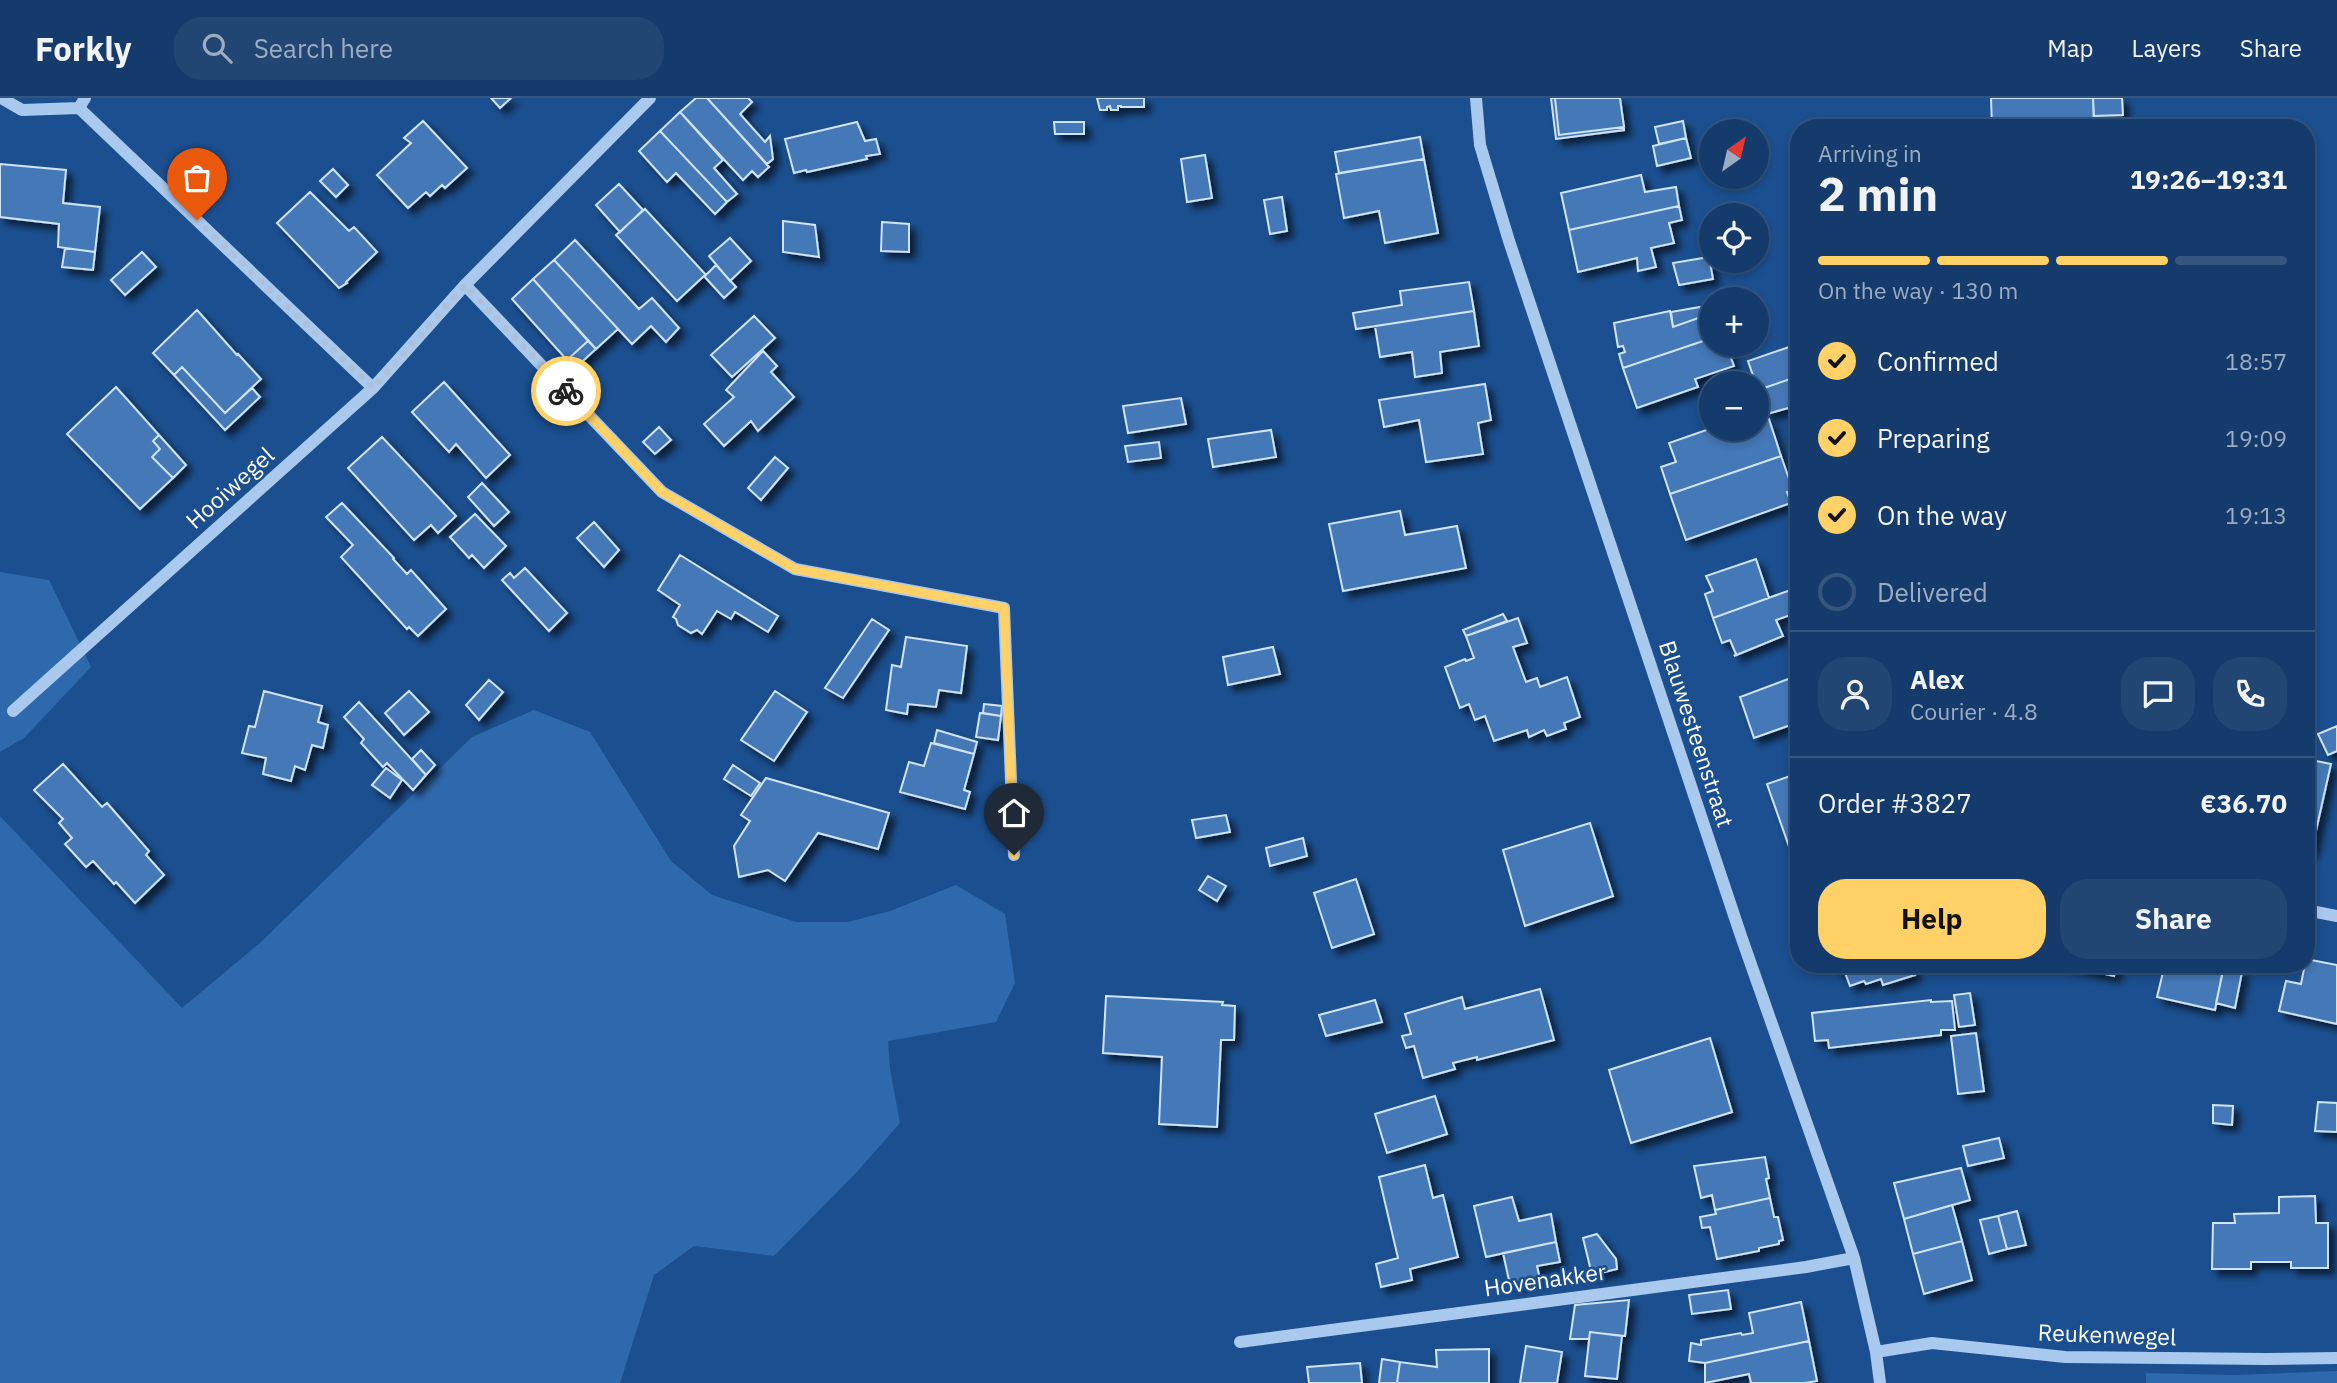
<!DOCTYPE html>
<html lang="en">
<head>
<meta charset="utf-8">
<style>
	body { margin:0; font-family:"IBM Plex Sans",sans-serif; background:#214673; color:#f1f3f6; height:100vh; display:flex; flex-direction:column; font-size:26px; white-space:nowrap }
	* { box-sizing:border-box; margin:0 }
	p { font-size:23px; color:#9dadc1 }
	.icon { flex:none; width:38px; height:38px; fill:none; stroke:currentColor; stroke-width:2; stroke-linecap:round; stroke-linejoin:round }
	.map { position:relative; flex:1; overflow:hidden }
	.drawer { position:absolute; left:1790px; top:21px; width:525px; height:854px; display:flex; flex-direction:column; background:#143b6b; border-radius:28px; box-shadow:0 4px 10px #0003,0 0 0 2px #33557e }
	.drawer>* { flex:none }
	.needle { width:46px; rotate:34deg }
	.buttons { position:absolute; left:1699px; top:21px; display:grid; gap:14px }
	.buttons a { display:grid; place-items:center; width:70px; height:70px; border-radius:50%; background:#143b6b; box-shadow:0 4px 10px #0003,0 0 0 2px #33557e; font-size:35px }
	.pin { position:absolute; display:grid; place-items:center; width:60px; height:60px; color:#fff; margin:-72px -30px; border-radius:50% 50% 50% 0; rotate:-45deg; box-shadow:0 0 7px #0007 }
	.pin .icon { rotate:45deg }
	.courier { position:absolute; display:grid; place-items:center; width:70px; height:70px; margin:-35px; border:5px solid #ffd166; border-radius:50%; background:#fff; color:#222; box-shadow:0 2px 9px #0007 }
	.summary em { font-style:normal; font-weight:700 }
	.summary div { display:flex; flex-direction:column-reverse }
	.summary { display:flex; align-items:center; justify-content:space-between; height:119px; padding:0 28px }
	h1 { font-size:46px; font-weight:700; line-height:52px }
	.bar { display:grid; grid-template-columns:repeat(4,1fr); gap:10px 7px; align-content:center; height:84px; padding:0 28px }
	.bar i { height:9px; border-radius:5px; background:#33557e }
	.bar .active { background:#ffd166 }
	.bar p { grid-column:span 4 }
	.line { display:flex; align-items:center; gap:18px; padding:0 28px; border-top:2px solid #33557e }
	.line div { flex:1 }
	.round { display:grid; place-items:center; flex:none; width:74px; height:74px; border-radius:28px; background:#214673 }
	ol { padding:0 28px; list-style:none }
	li { display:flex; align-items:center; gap:21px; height:77px }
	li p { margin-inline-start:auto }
	li .icon { padding:7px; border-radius:50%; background:#ffd166; color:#111; stroke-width:4 }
	li:last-child { color:#9dadc1 }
	li i { width:38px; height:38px; border:4px solid #33557e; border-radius:50% }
	.cta { display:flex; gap:14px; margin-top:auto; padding:14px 28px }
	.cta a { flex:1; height:80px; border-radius:28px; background:#ffd166; color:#111; font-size:28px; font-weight:700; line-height:80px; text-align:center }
	.cta a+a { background:#214673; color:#f1f3f6 }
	header { display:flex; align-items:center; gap:42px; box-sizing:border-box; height:98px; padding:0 35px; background:#143b6b; border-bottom:2px solid #33557e }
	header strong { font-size:33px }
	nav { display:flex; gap:38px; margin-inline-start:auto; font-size:24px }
	.search { width:490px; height:63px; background:#214673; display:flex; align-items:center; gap:18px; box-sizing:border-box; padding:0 24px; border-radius:28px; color:#9dadc1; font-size:26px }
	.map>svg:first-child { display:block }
</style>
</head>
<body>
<header>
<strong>Forkly</strong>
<div class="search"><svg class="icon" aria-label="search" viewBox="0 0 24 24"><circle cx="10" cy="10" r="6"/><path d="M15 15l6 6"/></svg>Search here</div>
<nav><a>Map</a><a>Layers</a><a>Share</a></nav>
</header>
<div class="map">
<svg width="2337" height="1285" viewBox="0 0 2337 1285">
	<defs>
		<filter id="shadow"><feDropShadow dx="6" dy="6" stdDeviation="3.5" flood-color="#0009"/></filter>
	</defs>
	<rect width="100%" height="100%" fill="#1b4f8f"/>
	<path fill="#2e69ad" d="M0 474 49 482 91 569 24 640 0 654Z
		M534 612 590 634 671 763 712 797 796 824H848L890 813 956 787 1005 816 1015 885 996 924 888 943 890 971 900 1025 855 1076 774 1158 694 1148 654 1177 620 1285H0V718L182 910 261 844 472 639Z
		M2337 1273V1285H2146V1275L2234 1277Z"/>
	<path fill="#4478b7" stroke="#cfe3fa" stroke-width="2" filter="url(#shadow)" d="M491 0H511L500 10Z
		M696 0H707L769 69 758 79 752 73 743 82 680 14Z
		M707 0H748L752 4 740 16 765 44 770 38 773 61 767 66Z
		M1097 0H1144V9H1121V8H1118V12H1111L1110 8 1107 9V12H1100Z
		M1551 0H1555L1559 37 1624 29V32L1556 41Z
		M1555 0H1620L1624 29 1559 37Z
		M1991 0H2093L2094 30H1992Z
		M2093 0H2122L2123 17 2094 18Z
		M680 14 723 62 714 70 737 96 727 104 660 33Z
		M423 23 467 70 445 90 442 87 430 98 426 94 408 110 377 77 411 45 404 40Z
		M1683 23 1686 40 1659 46 1655 29Z
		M857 24 865 43 876 41 880 56 866 58 867 61 807 74 806 72 794 75 785 41Z
		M1054 24H1084V36H1055Z
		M660 33 727 104 715 116 676 75 667 84 639 53Z
		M1420 39 1424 61 1339 75 1335 54Z
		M1686 40 1691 60 1657 68 1653 48Z
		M1205 57 1212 100 1187 104 1181 61Z
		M1424 61 1438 135 1385 145 1379 113 1344 120 1336 76Z
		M0 66 66 72 63 105 100 109 95 154 58 149 59 126 0 119Z
		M333 71 348 87 336 99 320 83Z
		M1641 77 1645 94 1676 89 1679 108 1569 132 1561 95Z
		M619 86 643 112 620 134 596 107Z
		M310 94 349 133 354 129 377 154 346 184 347 185 339 190 277 125Z
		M1282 99 1287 133 1270 136 1264 102Z
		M1679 108 1682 122 1669 125 1674 145 1651 150 1656 169 1638 173 1637 160 1578 174 1569 132Z
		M645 111 706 177 716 167 736 189 724 200 704 178 677 203 616 137Z
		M783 123 815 127 819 159 783 154Z
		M882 124 909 126V154L881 153Z
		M730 140 751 163 730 183 709 158Z
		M575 142 639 211 652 200 679 230 666 244 651 228 632 246 554 162Z
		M65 150 95 154 93 172 62 169Z
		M142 154 156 169 125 197 111 182Z
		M1709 159 1713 181 1679 187 1673 165Z
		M554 162 618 231 596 251 533 181Z
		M533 181 588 243 567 262 512 201Z
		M1469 184 1474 213 1356 231 1353 215 1402 207 1400 193Z
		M1700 209 1706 228 1704 229 1701 219 1673 229 1671 214Z
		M197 212 237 257 238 256 261 281 225 315 182 269 174 277 153 255Z
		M1474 213 1479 248 1440 254 1442 275 1415 279 1412 254 1380 259 1375 228Z
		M1670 213 1673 229 1701 219 1704 229 1712 227V240L1623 270 1619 256 1625 254 1623 248 1618 249 1614 225Z
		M754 218 775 240 732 279 711 257Z
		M1712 240V247H1726L1734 268 1695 281 1698 289 1637 310 1623 270Z
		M588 243 596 251 575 270 567 262Z
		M1795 247 1799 258V278L1758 292 1748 263Z
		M763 253 777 268 771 274 794 299 758 333 751 323 724 348 704 326 734 299 726 292Z
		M182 269 225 315 252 290 260 299 225 332 174 277Z
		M1799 278V307L1767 316 1758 292Z
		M444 284 510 357 486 380 456 346 449 354 412 314Z
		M1485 286 1491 322 1478 325 1483 356 1426 364 1419 322 1384 329 1379 302Z
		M116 289 159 337 153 343 160 351 152 359 173 380 140 411 67 336Z
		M1181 300 1186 326 1128 335 1123 308Z
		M1757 313 1762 324 1769 321 1781 358 1670 396 1661 369 1676 364 1669 345 1712 330 1757 331Z
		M659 329 671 342 655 356 643 344Z
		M1271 332 1276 359 1213 369 1208 341Z
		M159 337 186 367 173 380 152 359 160 351 153 343Z
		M382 339 456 418 438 435 431 427 414 442 348 370Z
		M1159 344 1161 360 1128 364 1125 348Z
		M1781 358 1793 392 1787 394 1791 405 1686 442 1670 396Z
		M775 359 788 370 761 402 748 390Z
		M482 385 509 414 494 428 468 399Z
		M342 405 394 460 393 461 407 476 411 472 446 511 418 538 409 529 407 531 341 459 353 447 326 419Z
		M1400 413 1405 437 1457 428 1466 470 1343 493 1329 426Z
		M475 416 506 448 484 470 472 457 469 460 450 439Z
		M594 424 619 452 604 469 577 440Z
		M680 457 778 518 768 534 735 514 731 521 717 513 702 536 697 532 691 535 678 527 676 521 673 519 680 507 658 492Z
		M1756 461 1769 500 1713 520 1705 496 1713 493 1706 478Z
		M1799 467V488L1793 469Z
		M525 470 567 515 549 533 502 482 510 475 514 480Z
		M1799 489V514L1776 522 1783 538 1734 558 1736 556 1730 542 1722 545 1713 520Z
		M1503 516 1507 523 1466 538 1463 532Z
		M1518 520 1527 545 1513 549 1526 584 1537 580 1540 589 1567 579 1580 619 1564 625 1566 631 1547 638 1544 632 1529 639 1527 632 1494 643 1485 618 1475 622 1469 606 1460 610 1445 569 1465 561 1466 563 1474 560 1466 538Z
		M872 521 889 532 843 600 825 590Z
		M906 539 967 548 961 595 939 592 936 609 908 606 907 616 886 612 892 567 901 569Z
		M1273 549 1280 576 1228 587 1223 559Z
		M1799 577V624L1754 640 1740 599Z
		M489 582 503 594 479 622 466 607Z
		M264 593 322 608 318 624 328 627 323 650 312 647 305 672 295 668 291 683 263 676 266 660 242 655 249 628 255 629Z
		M409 593 429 614 404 637 385 615Z
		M775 593 807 614 774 663 741 642Z
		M359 604 426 677 413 692 387 665 383 669 361 645 364 641 344 619Z
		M984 606 1002 608 1001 618 983 615Z
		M980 615 1001 618 998 642 976 639Z
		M2337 628V653L2328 657 2318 636Z
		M937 632 977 644 974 656 934 645Z
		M931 645 974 656 964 692 970 694 965 711 900 694 909 664 924 668Z
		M421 652 435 667 426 677 412 661Z
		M2306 661 2331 666 2311 755 2306 754Z
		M63 666 102 709 107 705 149 753 146 757 164 777 135 805 116 784 114 786 93 763 86 769 65 746 72 740 59 725 63 721 34 692Z
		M733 667 760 685 751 698 724 681Z
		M386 670 402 682 390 700 372 687Z
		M1799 675V755L1792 757 1767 686Z
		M766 680 889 715 878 751 818 735 785 783 768 772 739 779 734 748 750 723 741 717Z
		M1226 717 1230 734 1196 740 1192 722Z
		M1590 725 1613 798 1525 828 1503 752Z
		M1303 740 1307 758 1270 768 1266 750Z
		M1208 778 1226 788 1217 803 1199 792Z
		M1356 781 1374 836 1332 850 1314 795Z
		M2306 861 2337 867V926L2279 913 2286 883 2301 886Z
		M1836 866H1911L1915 877 1883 887 1881 881 1866 886 1864 883 1850 888 1844 872 1838 874Z
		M2061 866H2117L2114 878Z
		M2165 866H2224L2215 912 2157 899Z
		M2224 869 2242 874 2235 910 2216 905Z
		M1540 891 1554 942 1477 962V959L1453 965 1455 971 1423 980 1414 948 1406 950 1402 938 1411 936 1405 916 1462 899 1465 911Z
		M1970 895 1975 927 1959 929 1954 897Z
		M1106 898 1223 904 1222 907 1235 908 1234 942H1221L1217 1029 1159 1026 1162 959 1103 955Z
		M1375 902 1382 924 1326 938 1319 917Z
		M1931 902V904L1952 903 1955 932H1941V937L1829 950 1828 942 1815 943 1812 915Z
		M1976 935 1984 993 1958 996 1951 938Z
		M1710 940 1732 1014 1631 1045 1609 972Z
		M1435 998 1447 1036 1387 1055 1375 1016Z
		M2318 1004 2337 1005V1034L2315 1033Z
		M2213 1007 2233 1008 2232 1027 2213 1025Z
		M1999 1040 2004 1060 1968 1068 1963 1048Z
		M1765 1059 1769 1080 1766 1081 1770 1100 1715 1112 1712 1097 1701 1100 1694 1068Z
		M1425 1067 1433 1100 1443 1097 1458 1159 1410 1171 1412 1182 1381 1189 1376 1166 1398 1160 1379 1079Z
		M1961 1070 1970 1102 1904 1121 1894 1085Z
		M2315 1098 2316 1125H2328V1170H2291V1164H2251V1171H2212L2213 1125H2235L2234 1116 2279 1115V1099Z
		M1512 1099 1519 1123 1551 1116 1556 1144 1486 1159 1474 1108Z
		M1770 1100 1774 1119H1778L1783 1142 1779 1143V1146L1759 1150V1153L1717 1161 1710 1129 1702 1130 1700 1119 1716 1116 1715 1112Z
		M1952 1107 1962 1143 1913 1156 1904 1121Z
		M2017 1113 2026 1147 2007 1151 1998 1118Z
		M1998 1118 2007 1151 1989 1156 1980 1122Z
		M1597 1136 1616 1161 1617 1171 1592 1177 1583 1140Z
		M1962 1143 1972 1182 1924 1196 1913 1156Z
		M1556 1144 1560 1164 1537 1168 1540 1181 1510 1187 1503 1155Z
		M1728 1192 1731 1211 1692 1216 1689 1197Z
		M1629 1202 1625 1238 1590 1234 1589 1241H1570L1575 1207Z
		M1801 1204 1809 1243 1705 1265 1689 1263 1691 1245 1701 1247V1242L1741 1235 1742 1237 1753 1235 1749 1215Z
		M1590 1234 1622 1238 1617 1281 1585 1278Z
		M1809 1243 1817 1283 1805 1285H1751L1749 1276 1705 1285V1265Z
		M1526 1248 1562 1254 1557 1285H1520Z
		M1489 1251V1285H1397L1400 1264 1437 1269 1436 1252Z
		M1382 1261 1400 1264 1397 1285H1379Z
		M1360 1265 1362 1285H1309L1307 1269Z"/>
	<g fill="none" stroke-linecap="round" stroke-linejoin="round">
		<path stroke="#a9c9ee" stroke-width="12" d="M1 0 22 12 79 10
			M85 0 79 10 373 290
			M1476 0 1480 47 1509 143 1741 838 1854 1160 1876 1254 1880 1285
			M465 187 662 394 795 471 1004 510 1014 757
			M13 613 373 290 465 187 650 0
			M2306 812 2337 818
			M1240 1244 1806 1169 1854 1160
			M1876 1254 1932 1245 2065 1259 2267 1261 2337 1260"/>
	</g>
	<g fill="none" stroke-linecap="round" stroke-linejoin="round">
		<path stroke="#afc1d8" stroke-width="7" stroke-dasharray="0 12.6" d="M197 122 373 290 465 187 566 293"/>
		<path stroke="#ffd166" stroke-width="9" d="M566 293 662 394 795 471 1004 510 1014 757"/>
	</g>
	<g text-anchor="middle" stroke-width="5" stroke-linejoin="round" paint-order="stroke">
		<g font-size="23" fill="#fff" stroke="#1b4f8f">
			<text transform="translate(230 390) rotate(-42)" y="8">Hooiwegel</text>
			<text transform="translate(1696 636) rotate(72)" y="8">Blauwesteenstraat</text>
			<text transform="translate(1545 1182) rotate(-8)" y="8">Hovenakker</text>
			<text transform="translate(2107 1237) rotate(2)" y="8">Reukenwegel</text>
		</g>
	</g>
</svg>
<div class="buttons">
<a><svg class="needle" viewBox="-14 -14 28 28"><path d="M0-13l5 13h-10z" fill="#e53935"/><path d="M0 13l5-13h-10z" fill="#9dadc1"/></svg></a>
<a><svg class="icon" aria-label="locate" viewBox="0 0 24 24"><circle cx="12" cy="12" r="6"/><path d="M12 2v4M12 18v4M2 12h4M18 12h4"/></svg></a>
<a>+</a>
<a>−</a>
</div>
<div class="pin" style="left:197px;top:122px;background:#ea580c"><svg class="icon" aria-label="bag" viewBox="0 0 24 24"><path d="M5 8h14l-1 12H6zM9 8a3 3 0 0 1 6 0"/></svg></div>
<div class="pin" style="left:1014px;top:757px;background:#1f2937"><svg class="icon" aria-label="home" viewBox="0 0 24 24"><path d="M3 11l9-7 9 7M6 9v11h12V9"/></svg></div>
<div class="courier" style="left:566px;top:293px"><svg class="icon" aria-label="bike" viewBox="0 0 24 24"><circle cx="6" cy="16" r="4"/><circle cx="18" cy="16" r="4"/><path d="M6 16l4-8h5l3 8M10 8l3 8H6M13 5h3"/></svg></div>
<section class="drawer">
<div class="summary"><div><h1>2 min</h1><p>Arriving in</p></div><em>19:26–19:31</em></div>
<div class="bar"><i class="active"></i><i class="active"></i><i class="active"></i><i></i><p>On the way · 130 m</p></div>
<ol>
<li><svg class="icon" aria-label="check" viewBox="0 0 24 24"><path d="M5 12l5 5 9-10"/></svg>Confirmed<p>18:57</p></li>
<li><svg class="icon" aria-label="check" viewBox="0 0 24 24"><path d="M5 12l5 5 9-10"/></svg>Preparing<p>19:09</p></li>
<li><svg class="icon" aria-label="check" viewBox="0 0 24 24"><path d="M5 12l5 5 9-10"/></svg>On the way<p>19:13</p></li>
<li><i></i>Delivered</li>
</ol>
<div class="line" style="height:126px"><a class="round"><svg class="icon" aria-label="person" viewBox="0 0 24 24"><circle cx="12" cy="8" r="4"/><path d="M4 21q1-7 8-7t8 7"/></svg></a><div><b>Alex</b><p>Courier · 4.8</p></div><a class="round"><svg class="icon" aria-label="chat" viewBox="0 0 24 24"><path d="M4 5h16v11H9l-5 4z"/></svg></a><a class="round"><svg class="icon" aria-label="phone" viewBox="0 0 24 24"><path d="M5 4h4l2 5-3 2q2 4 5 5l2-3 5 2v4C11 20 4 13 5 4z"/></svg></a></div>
<div class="line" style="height:91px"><div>Order #3827</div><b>€36.70</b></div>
<div class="cta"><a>Help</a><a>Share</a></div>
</section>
</div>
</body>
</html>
